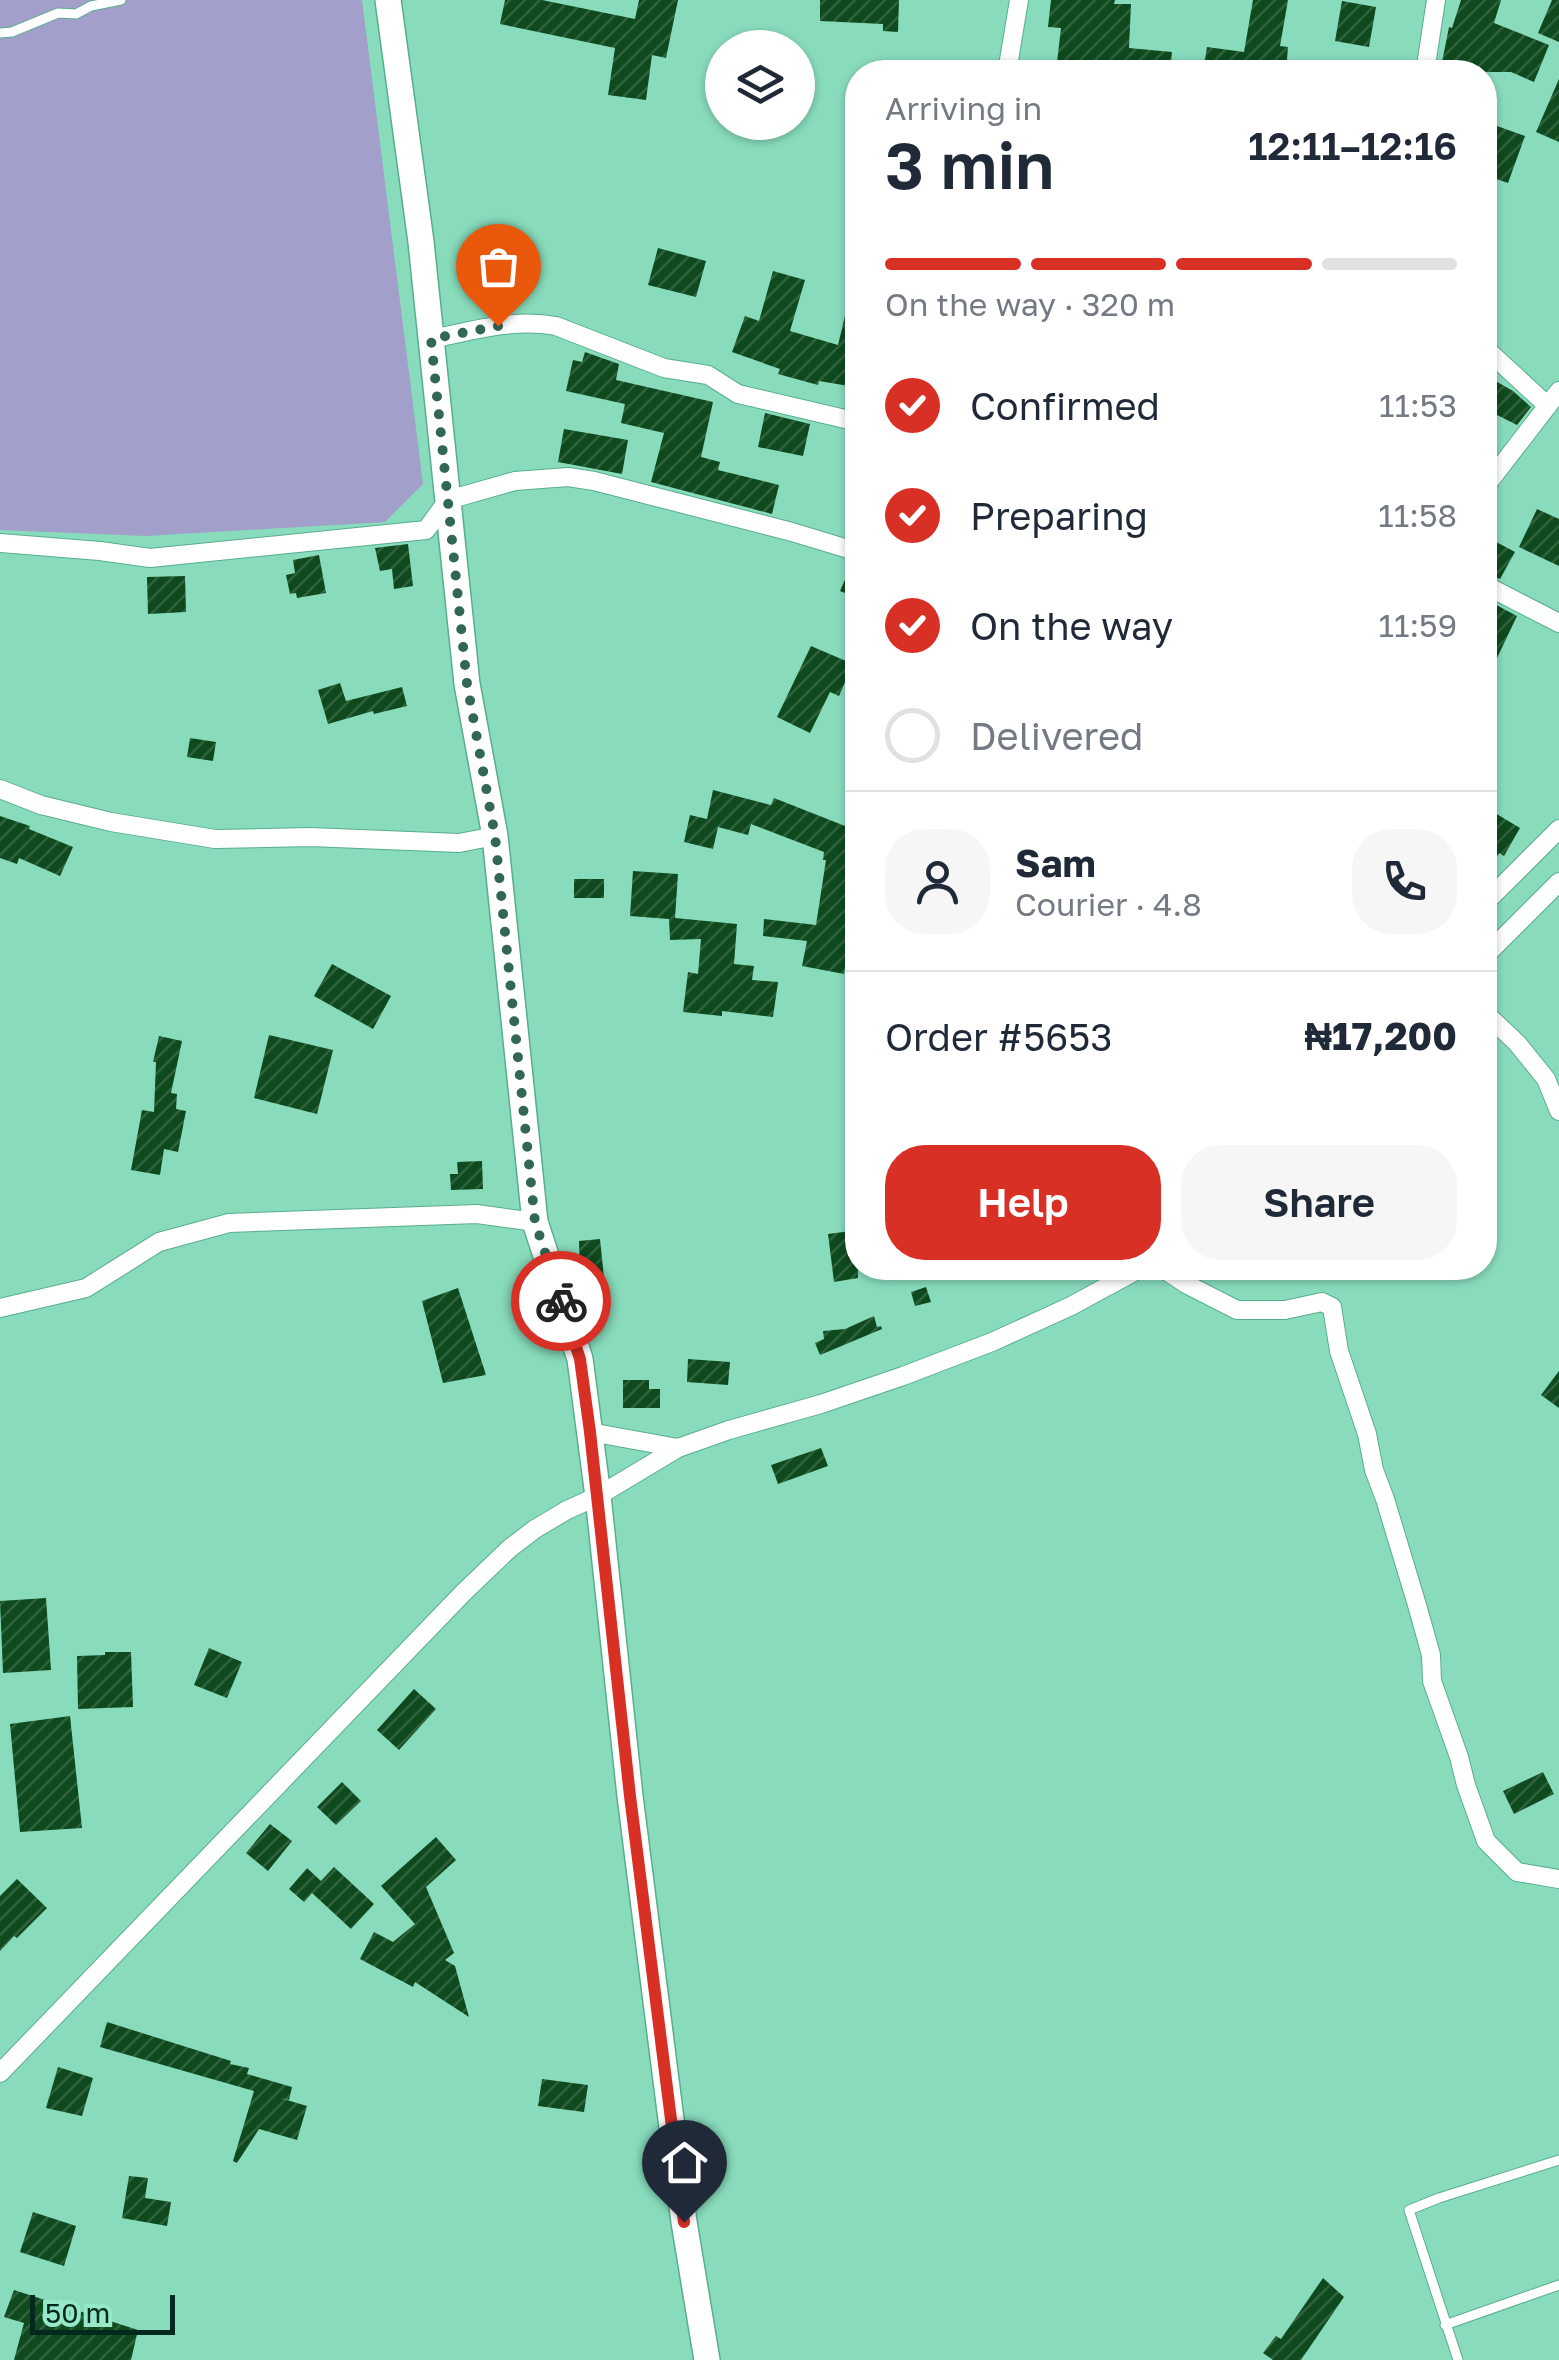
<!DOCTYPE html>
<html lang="en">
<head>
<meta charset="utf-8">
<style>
	body { margin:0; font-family:"Golos Text",sans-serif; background:#f6f6f7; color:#1f2937; height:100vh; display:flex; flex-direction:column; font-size:38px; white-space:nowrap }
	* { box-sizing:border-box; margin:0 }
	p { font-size:32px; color:#747a83 }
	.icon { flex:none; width:55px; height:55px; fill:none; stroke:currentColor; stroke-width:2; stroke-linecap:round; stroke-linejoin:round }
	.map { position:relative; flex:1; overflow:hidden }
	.panel { position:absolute; left:845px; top:60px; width:652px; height:1220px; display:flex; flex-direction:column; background:#fff; border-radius:40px; box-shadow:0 2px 8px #0004 }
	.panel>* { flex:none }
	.controls { position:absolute; left:705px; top:30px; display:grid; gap:20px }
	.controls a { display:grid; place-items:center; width:110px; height:110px; border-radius:50%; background:#fff; box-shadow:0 2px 8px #0004; font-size:50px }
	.scale { position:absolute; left:30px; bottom:25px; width:145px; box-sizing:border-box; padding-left:10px; border:5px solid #03281d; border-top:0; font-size:28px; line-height:35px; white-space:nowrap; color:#03281d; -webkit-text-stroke:8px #95e9c9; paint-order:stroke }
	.pin { position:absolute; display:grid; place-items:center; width:85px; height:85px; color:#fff; margin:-102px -42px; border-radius:50% 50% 50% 0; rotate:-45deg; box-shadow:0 0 10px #0007 }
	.pin .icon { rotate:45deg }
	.courier { position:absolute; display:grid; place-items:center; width:100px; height:100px; margin:-50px; border:8px solid #d93025; border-radius:50%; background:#fff; color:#222; box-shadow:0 2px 12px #0007 }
	.head em { font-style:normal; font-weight:600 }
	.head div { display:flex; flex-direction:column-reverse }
	.head { display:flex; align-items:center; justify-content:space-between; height:170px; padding:0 40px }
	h1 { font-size:65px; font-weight:600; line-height:75px }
	.bar { display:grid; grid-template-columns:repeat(4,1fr); gap:15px 10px; align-content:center; height:120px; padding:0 40px }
	.bar i { height:12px; border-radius:8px; background:#e0e1e3 }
	.bar .active { background:#d93025 }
	.bar p { grid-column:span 4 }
	.line { display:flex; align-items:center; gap:25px; padding:0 40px; border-top:2px solid #e0e1e3 }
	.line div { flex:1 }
	.round { display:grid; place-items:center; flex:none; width:105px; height:105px; border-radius:40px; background:#f6f6f7 }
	ol { padding:0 40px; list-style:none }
	li { display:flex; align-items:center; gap:30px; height:110px }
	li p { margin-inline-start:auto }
	li .icon { padding:10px; border-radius:50%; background:#d93025; color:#fff; stroke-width:4 }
	li:last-child { color:#747a83 }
	li i { width:55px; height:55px; border:5px solid #e0e1e3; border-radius:50% }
	.button { display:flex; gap:20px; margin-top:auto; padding:20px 40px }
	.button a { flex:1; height:115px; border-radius:40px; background:#d93025; color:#fff; font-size:40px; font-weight:600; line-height:115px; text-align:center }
	.button a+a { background:#f6f6f7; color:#1f2937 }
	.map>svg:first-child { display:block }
</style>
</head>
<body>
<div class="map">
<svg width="1559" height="2360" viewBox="0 0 1559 2360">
	<defs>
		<pattern id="building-hatch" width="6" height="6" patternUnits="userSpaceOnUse" patternTransform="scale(2.5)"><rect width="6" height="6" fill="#0e4a1e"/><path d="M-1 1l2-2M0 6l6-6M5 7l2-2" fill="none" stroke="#2f613d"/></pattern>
	</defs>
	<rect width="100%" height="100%" fill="#88dcbc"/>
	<path fill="#a29fca" d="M0 0H362L423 484 385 522 146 536 0 530Z"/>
	<path fill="url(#building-hatch)" d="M505 0H542L635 19 639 0H678L666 58 652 55 646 100 608 95 615 48 500 24Z
		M820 0H899L898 32 883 31V24L820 21Z
		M1051 0H1115L1114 4H1131L1129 48 1172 52 1170 72 1056 71 1061 28 1048 27Z
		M1253 0H1288L1280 46 1288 47 1286 72H1203L1207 47 1244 52Z
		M1461 0H1501L1494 23 1549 45 1534 82 1511 72H1440L1449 27 1452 28Z
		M1552 0H1559V42L1538 33Z
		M1342 1 1376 7 1369 47 1335 41Z
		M1559 79V142L1536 132Z
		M1497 126 1525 136 1508 183 1485 175V134L1494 137Z
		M658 248 706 261 696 297 648 285Z
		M773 271 805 280 790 331 838 345 852 287 858 288V382L855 387 819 381 818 385 778 374 780 369 732 352 745 316 759 321Z
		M585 352 619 364 616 380 713 402 701 457 720 462 718 470 779 485 772 514 651 482 664 433 621 423 625 404 566 391 573 360 582 362Z
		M1485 375 1513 391 1531 407 1517 425 1485 409Z
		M765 413 810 424 803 456 758 447Z
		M564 429 628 440 622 474 558 462Z
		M1537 509 1559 519V566L1519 547Z
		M1485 536 1515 552 1500 579 1485 573Z
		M408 544 413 586 394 589 392 569 380 571 375 548Z
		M319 555 326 593 297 598 296 593 290 594 286 575 295 573 293 560Z
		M852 563 858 564V598L840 591Z
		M185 576 186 612 148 614 147 577Z
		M1485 599 1517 616 1497 658 1485 653Z
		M811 646 853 664 839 696 830 692 810 733 777 717Z
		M340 683 346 701 402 687 407 706 374 714 373 711 328 724 318 690Z
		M190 738 216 742 213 761 187 757Z
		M713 790 771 805 774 798 845 826 852 799H858V882L844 974 802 966 807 941 763 936 764 919 816 925 826 860H823L824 852 751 824 748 835 718 827 713 849 684 842 690 815 707 819Z
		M1485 807 1520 828 1504 856 1499 853 1485 879Z
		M0 816 30 826 29 829 73 847 60 876 19 858 17 864 0 858Z
		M633 871 678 874 675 918 737 924 734 964 754 966 752 980 778 982 773 1017 722 1011V1016L683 1012 688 972 698 974 701 939 670 940 669 919 630 916Z
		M574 879H604V898H574Z
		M332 964 391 996 373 1029 314 996Z
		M269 1035 333 1050 317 1114 254 1098Z
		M159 1036 182 1041 171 1093 177 1094 176 1109 186 1111 178 1152 164 1149 160 1175 131 1170 142 1110 154 1112 156 1062H153Z
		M482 1161 483 1189 451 1190 450 1174H458L457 1162Z
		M858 1230V1278L834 1282 828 1234Z
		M600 1239 605 1287 586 1289 584 1275 580 1276 579 1241Z
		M926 1287 931 1302 915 1306 911 1292Z
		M458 1288 486 1375 443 1383 422 1301Z
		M874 1316 877 1327 881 1326 882 1329 820 1355 815 1343 824 1339 823 1331 845 1329Z
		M688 1359 730 1362 728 1385 687 1382Z
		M1559 1371V1408L1541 1395Z
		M623 1380H649V1389H660V1408H623Z
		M821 1448 828 1466 778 1484 771 1465Z
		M46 1598 51 1670 3 1673 0 1601Z
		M209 1648 242 1662 227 1698 194 1685Z
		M105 1652H131L133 1707 78 1709 77 1656 105 1655Z
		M414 1689 436 1709 399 1750 377 1730Z
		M70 1716 82 1828 20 1832 10 1724Z
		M1543 1772 1554 1794 1514 1814 1503 1791Z
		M342 1782 361 1801 336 1825 317 1807Z
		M270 1824 292 1841 268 1871 246 1853Z
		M436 1837 456 1860 426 1887 454 1953 445 1960 455 1966 469 2017 415 1982 413 1987 360 1959 374 1932 393 1942 415 1924 381 1886Z
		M334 1867 374 1904 351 1929 312 1893 304 1902 289 1889 307 1868 321 1881Z
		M17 1879 47 1908 17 1938 14 1936 0 1951V1896Z
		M107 2022 231 2061 230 2064 249 2068 247 2074 292 2087 289 2100 280 2098 307 2106 297 2140 259 2129 237 2163 233 2161 254 2091 100 2047Z
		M58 2067 93 2078 82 2116 46 2108Z
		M542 2079 588 2085 584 2112 538 2106Z
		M129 2176 148 2178 145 2198 171 2202 167 2226 122 2218Z
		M33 2212 76 2226 64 2266 20 2252Z
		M1323 2278 1344 2297 1301 2360H1273L1263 2353 1276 2336 1281 2339Z
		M14 2290 138 2330 131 2360H14L24 2323 4 2317Z"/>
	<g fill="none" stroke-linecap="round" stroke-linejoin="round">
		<defs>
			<path id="lane" d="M0 33 12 32 58 13 76 14 91 6 121 0
				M1445 2325 1559 2285
				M1458 2360 1409 2210 1439 2198 1559 2160"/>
			<path id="street" d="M1007 72 1019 0
				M1425 72 1436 0
				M431 339C472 331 514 318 556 326L664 368 708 375 738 394 858 422
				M1485 348 1548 406
				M1485 487 1559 391
				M0 543 100 551 150 558 426 530 448 500 515 481 568 477 594 481 792 532 858 552
				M1485 585 1559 623
				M0 789 41 805 111 822 215 839 310 837 459 843 495 836
				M1485 903 1559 829
				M1485 956 1559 882
				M1485 1013 1517 1043 1546 1079 1559 1111
				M1162 1268 1186 1284 1237 1310H1285L1322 1302 1332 1307 1339 1351 1367 1434 1374 1470 1385 1499 1417 1605 1431 1655 1432 1681 1459 1757 1466 1785 1486 1841 1517 1872 1559 1879
				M0 1308 86 1288 159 1242 229 1223 477 1214 535 1222
				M590 1432 678 1448
				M0 2073 464 1592 510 1548 535 1529 567 1510 598 1496 678 1448 729 1430 821 1404 903 1376 992 1342 1071 1306 1141 1268"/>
			<path id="secondary" d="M388 0 421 242 467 684 495 836 535 1222 580 1359 598 1496 630 1796 684 2222 707 2360"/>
		</defs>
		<use href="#lane" stroke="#59ad8f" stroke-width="11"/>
		<use href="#street" stroke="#59ad8f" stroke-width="20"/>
		<use href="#secondary" stroke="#59ad8f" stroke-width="28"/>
		<use href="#lane" stroke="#fff" stroke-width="9"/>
		<use href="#street" stroke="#fff" stroke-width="18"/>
		<use href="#secondary" stroke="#fff" stroke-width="25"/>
	</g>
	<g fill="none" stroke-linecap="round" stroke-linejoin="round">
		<path stroke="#326755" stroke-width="10" stroke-dasharray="0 18" d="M498 326 431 339 467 684 495 836 535 1222 561 1301"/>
		<path stroke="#d93025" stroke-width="12" d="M561 1301 580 1359 590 1432 630 1796 684 2222"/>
	</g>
</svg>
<div class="controls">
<a><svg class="icon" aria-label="layers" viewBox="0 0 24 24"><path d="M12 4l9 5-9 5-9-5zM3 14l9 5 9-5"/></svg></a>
</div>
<div class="scale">50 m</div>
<div class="pin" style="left:498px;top:326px;background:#ea580c"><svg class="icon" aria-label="bag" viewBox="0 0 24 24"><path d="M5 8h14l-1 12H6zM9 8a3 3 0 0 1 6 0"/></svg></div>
<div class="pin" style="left:684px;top:2222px;background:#1f2937"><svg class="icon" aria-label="home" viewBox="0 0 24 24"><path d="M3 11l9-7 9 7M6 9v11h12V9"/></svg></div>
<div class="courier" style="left:561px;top:1301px"><svg class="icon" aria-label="bike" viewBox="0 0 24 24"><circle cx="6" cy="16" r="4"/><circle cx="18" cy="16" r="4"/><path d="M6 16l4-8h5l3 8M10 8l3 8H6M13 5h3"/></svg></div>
<section class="panel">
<div class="head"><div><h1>3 min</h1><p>Arriving in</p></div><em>12:11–12:16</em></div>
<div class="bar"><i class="active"></i><i class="active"></i><i class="active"></i><i></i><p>On the way · 320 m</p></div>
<ol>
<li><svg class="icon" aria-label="check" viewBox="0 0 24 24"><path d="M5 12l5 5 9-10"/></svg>Confirmed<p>11:53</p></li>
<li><svg class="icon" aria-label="check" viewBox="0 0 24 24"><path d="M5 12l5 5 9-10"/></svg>Preparing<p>11:58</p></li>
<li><svg class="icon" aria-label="check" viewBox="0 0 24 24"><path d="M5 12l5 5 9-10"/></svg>On the way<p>11:59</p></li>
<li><i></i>Delivered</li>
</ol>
<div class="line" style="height:180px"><a class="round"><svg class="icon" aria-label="person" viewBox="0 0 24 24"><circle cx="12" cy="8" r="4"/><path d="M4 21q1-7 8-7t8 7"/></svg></a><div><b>Sam</b><p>Courier · 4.8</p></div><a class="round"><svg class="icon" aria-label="phone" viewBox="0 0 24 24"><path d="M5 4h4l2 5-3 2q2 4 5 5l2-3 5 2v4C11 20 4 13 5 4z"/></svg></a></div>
<div class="line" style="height:130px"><div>Order #5653</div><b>₦17,200</b></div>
<div class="button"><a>Help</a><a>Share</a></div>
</section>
</div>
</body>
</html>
